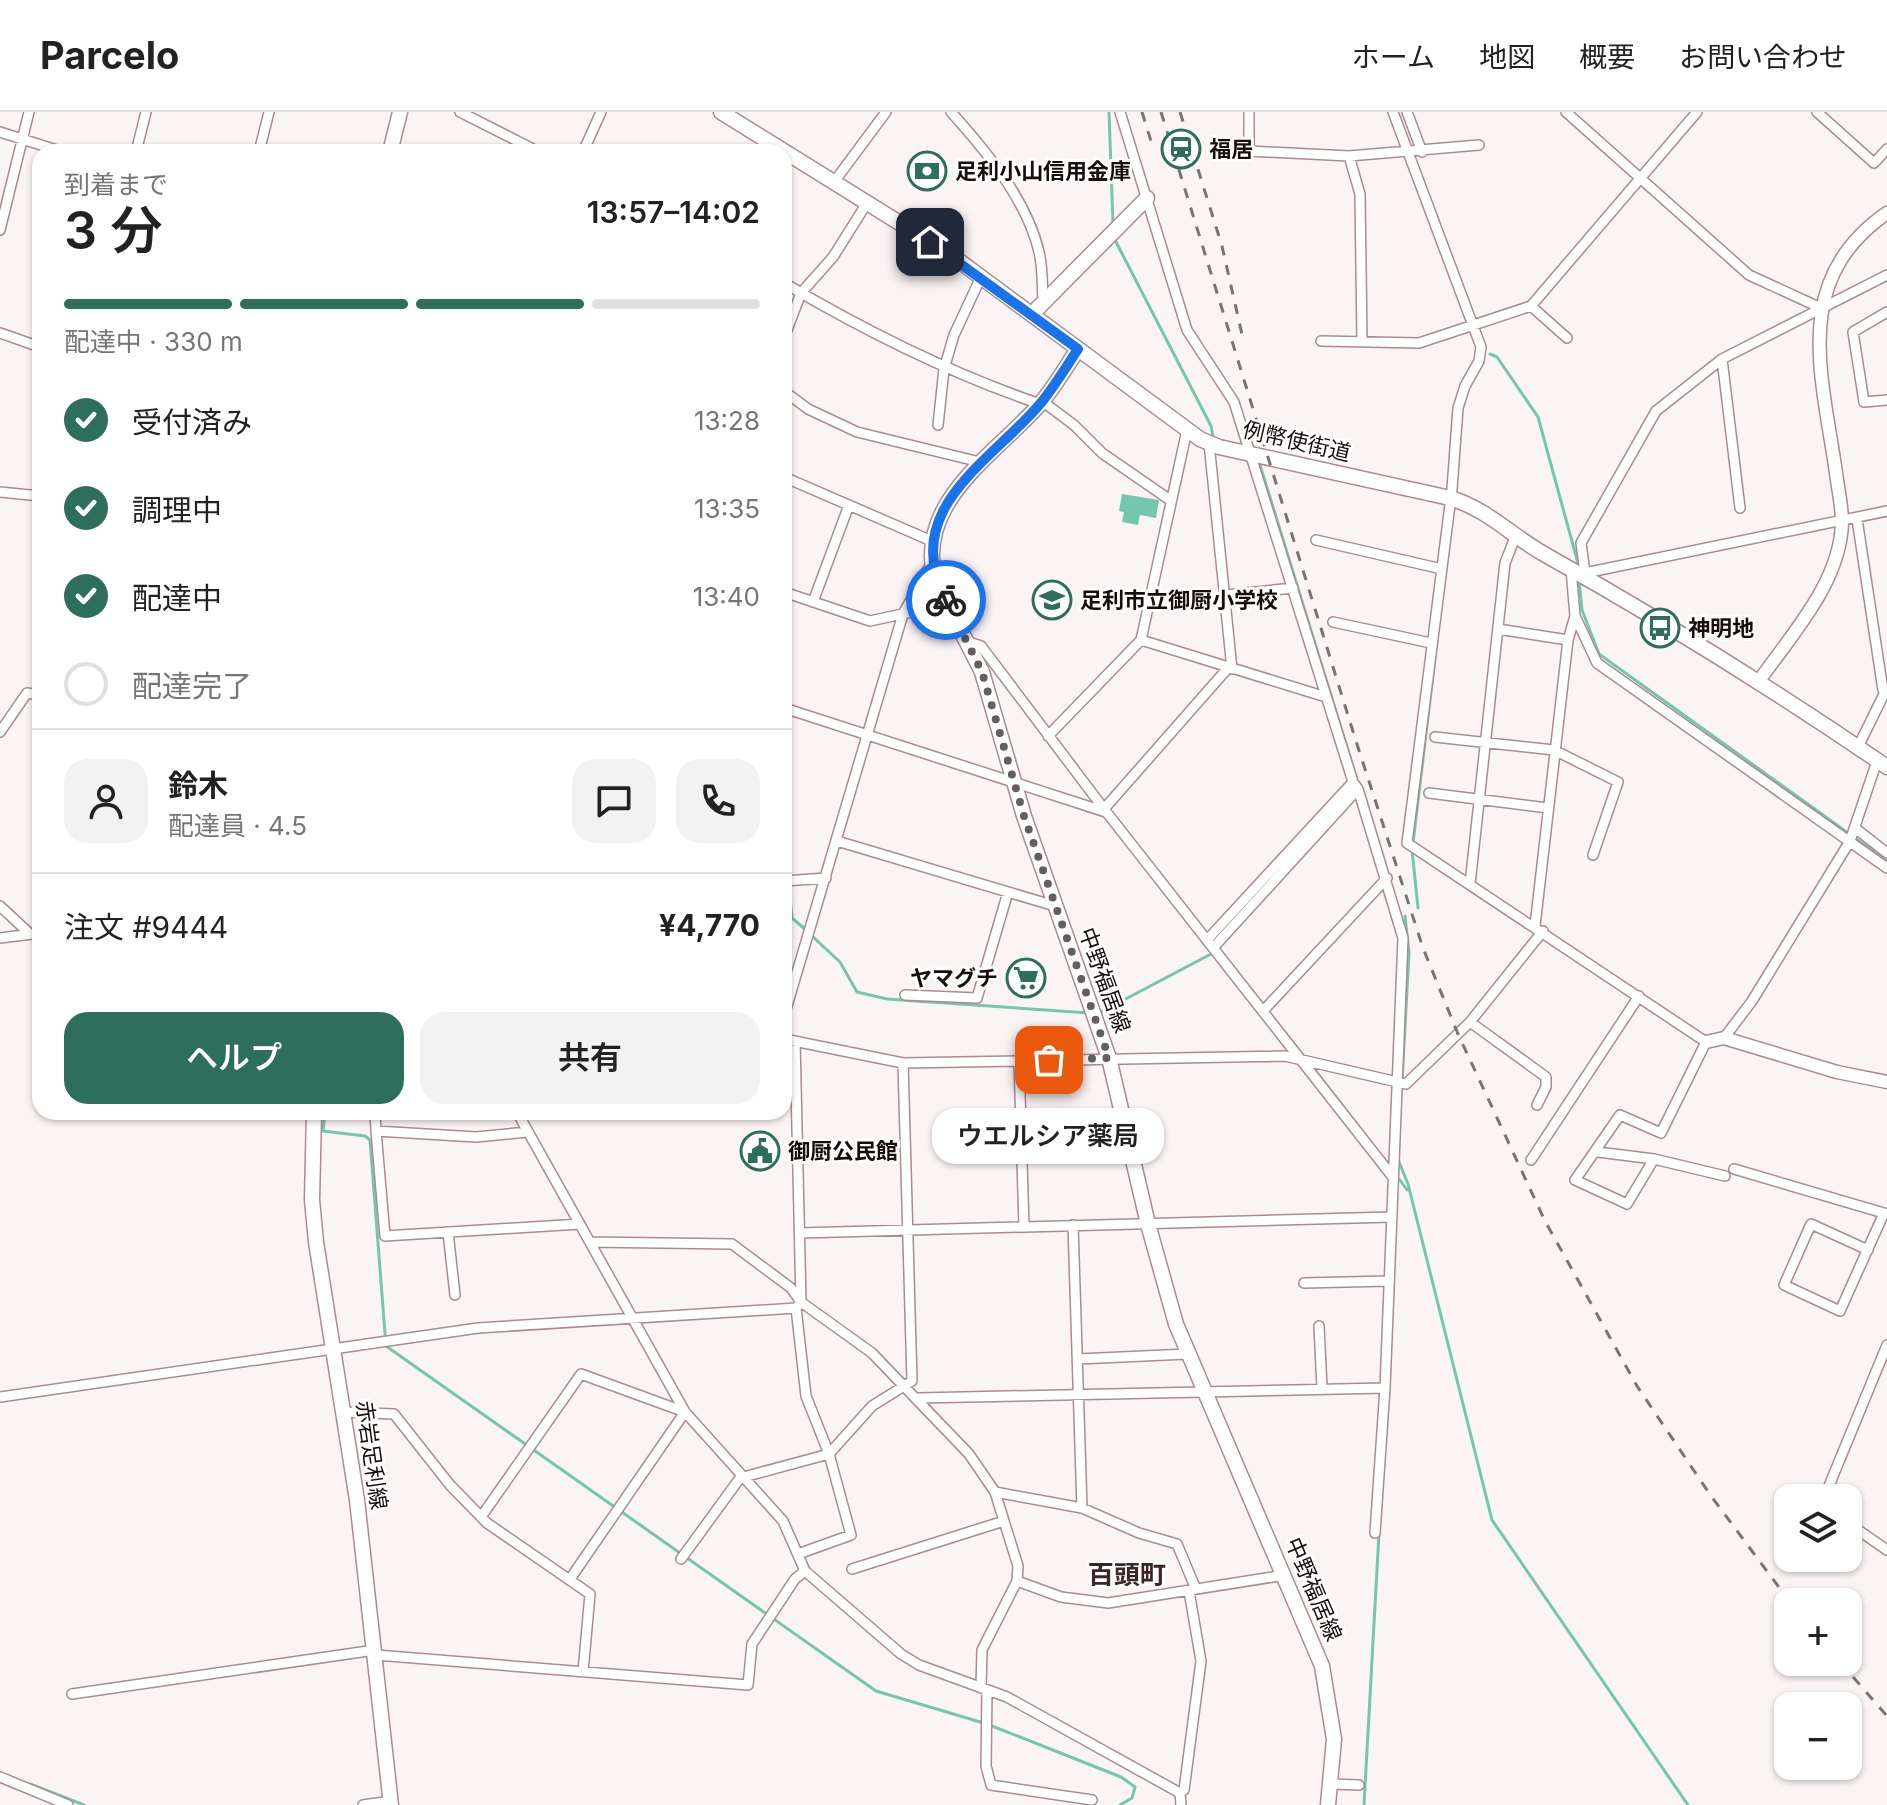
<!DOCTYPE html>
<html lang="ja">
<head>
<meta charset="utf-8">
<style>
	body { margin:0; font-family:Inter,"Noto Sans JP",sans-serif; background:#f2f2f2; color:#222; height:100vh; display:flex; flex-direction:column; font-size:30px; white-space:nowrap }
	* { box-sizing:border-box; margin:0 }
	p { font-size:26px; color:#767676 }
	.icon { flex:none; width:44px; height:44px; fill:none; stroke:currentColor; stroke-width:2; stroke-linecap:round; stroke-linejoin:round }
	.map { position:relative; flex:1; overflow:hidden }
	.sheet { position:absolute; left:32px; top:32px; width:760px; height:976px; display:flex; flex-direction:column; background:#fff; border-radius:24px; box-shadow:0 2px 6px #0004 }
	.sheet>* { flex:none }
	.fabs { position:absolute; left:1774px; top:1372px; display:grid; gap:16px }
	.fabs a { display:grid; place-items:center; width:88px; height:88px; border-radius:16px; background:#fff; box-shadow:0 2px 6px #0004; font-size:40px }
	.pin { position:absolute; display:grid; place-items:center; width:68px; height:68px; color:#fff; margin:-34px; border-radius:16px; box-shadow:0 4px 12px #0006 }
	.courier { position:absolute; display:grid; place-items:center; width:80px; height:80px; margin:-40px; border:6px solid #1a73e8; border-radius:50%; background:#fff; color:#222; box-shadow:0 2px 10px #0007 }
	.bubble { position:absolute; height:56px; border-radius:24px; background:#fff; box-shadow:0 2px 6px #0004; font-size:26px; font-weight:600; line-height:56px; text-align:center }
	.overview em { font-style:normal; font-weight:600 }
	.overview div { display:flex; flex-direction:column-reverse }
	.overview { display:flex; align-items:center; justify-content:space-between; height:136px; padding:0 32px }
	h1 { font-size:52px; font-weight:600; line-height:60px }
	.bar { display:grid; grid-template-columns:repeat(4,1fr); gap:12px 8px; align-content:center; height:96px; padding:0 32px }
	.bar i { height:10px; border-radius:6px; background:#e0e0e0 }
	.bar .current { background:#2e6e5c }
	.bar p { grid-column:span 4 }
	.line { display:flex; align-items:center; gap:20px; padding:0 32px; border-top:2px solid #e0e0e0 }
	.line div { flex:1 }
	.round { display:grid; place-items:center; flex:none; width:84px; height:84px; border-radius:24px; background:#f2f2f2 }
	ol { padding:0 32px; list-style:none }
	li { display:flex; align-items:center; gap:24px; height:88px }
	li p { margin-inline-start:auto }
	li .icon { padding:8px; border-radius:50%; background:#2e6e5c; color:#fff; stroke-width:4 }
	li:last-child { color:#767676 }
	li i { width:44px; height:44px; border:4px solid #e0e0e0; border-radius:50% }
	.cta { display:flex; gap:16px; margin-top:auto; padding:16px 32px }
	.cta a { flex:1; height:92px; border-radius:24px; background:#2e6e5c; color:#fff; font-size:32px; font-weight:600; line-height:92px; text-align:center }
	.cta a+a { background:#f2f2f2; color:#222 }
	header { display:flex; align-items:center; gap:48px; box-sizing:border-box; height:112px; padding:0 40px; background:#fff; border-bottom:2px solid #e0e0e0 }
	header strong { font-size:38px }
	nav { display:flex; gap:44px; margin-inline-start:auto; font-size:28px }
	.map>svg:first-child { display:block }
</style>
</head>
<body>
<header>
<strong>Parcelo</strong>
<nav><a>ホーム</a><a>地図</a><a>概要</a><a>お問い合わせ</a></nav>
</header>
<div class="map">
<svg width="1887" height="1693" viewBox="0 0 1887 1693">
	<rect width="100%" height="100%" fill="#fbf4f5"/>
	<path fill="#72c7ae" d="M1122 382 1159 388 1156 406 1140 403 1138 413 1122 410 1124 400 1119 399Z"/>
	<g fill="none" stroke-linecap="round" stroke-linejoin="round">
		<path stroke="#72c7ae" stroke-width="3" d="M1109 0 1113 112
			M1115 128 1211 314 1213 324
			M1490 242 1497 245 1538 305 1579 455
			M1260 353 1358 671
			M1579 467 1582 498 1599 542 1887 749
			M1076 695 1107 705
			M784 720 792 806 806 818
			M1413 731 1435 546
			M1412 738 1418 796
			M1261 777 1296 738
			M811 823 840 850 857 880 887 887 1089 901
			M1236 859 1306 947
			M1097 902 1213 841
			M1311 953 1355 1010
			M1402 970 1409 841 1405 804
			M325 1000 323 1019 365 1024 370 1028 386 1234 876 1579 987 1612 1121 1665 1135 1675 1132 1686 1120 1693
			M1397 1045 1408 1072 1492 1408 1688 1693
			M1400 1068 1407 1078
			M30 1672 84 1693
			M1364 1693 1379 1421"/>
		<defs>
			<path id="minor" d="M460 0 539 40
				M951 0C986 39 1027 88 1039 140 1043 156 1042 173 1043 189
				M1120 0 1187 218 1234 290 1353 670 1358 677 1403 826 1385 1276 1375 1421
				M1249 0V39L1349 44 1479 33
				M1393 0 1481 235 1479 249 1465 274 1458 296 1452 377 1407 731 1706 930 1661 1021 1620 1003 1575 1068 1627 1092 1654 1047 1598 1040
				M1407 0 1422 40
				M1566 0 1749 163 1821 196
				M1817 0 1874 51 1887 37
				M0 20 63 40
				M136 40 146 0
				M259 40 269 0
				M583 40 601 0
				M1349 44 1360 82 1362 229
				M834 70 886 0
				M0 118 29 0
				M784 171C867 220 949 261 1040 292
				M1531 194 1567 226
				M1887 200 1853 220 1864 290 1887 288
				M0 221 40 235
				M784 226 801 181 833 145 867 91
				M1321 229 1419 231 1531 194 1697 0
				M1722 247 1740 396
				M784 279 808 297 857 320 980 350
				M1042 289 1074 313 1102 341 1170 388
				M938 313 944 257 954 223 981 165
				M1209 331 1232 557
				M784 365 934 430
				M0 380 40 384
				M1857 407 1883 578
				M1316 428 1442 457
				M1585 461 1887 399
				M1580 462 1585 461 1581 431 1656 299 1722 247 1887 163
				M784 480 870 509 948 492
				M1225 483 1293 476
				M813 490 849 393
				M1575 504 1597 551 1887 756
				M1333 510 1431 531
				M1498 517 1568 528
				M1141 528 1326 585
				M969 530 981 534 1104 697 1392 1064
				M784 596 1106 700
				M0 620 27 581 40 583
				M1048 624 1141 528 1187 318
				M1435 625 1554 638 1618 670 1593 743
				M1858 635 1887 576
				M1429 681 1548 696
				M1104 697 1228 556
				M1855 716 1887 741
				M837 729 1055 794
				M784 769 826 766
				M1470 772 1505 451 1516 423
				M0 794 29 821
				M1535 814 1568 528 1575 504 1571 457
				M0 826 40 821
				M1207 828 1353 670
				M1213 836 1358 677
				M905 883 977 886 1008 780
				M1263 899 1387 766
				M784 904 903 502 931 452
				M1470 910 1546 965V975L1537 993
				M1724 926 1752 889 1850 729 1877 649
				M784 927 903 951 1285 944 1406 972 1470 910 1543 819
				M795 929 801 1190 796 1196 806 1284 829 1342 851 1423 798 1442
				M1019 949 1024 1115
				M375 1000 376 1019 476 1025 527 1020
				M517 1000 685 1300 783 1409 805 1459 901 1542 919 1553 1007 1585 1180 1681 1181 1693
				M376 1019 385 1124 580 1112
				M1654 1047 1725 1064
				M1531 1048 1639 884
				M1734 1057 1887 1102
				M1073 1113 1082 1396
				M448 1120 455 1183
				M800 1121 1392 1105
				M590 1130 732 1132 791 1176 801 1190 872 1241 969 1342 995 1380 1018 1454 1017 1469 982 1538 981 1576
				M1868 1138 1811 1112 1784 1173 1840 1199 1884 1101
				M1304 1171 1388 1169
				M1319 1214 1322 1276
				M1078 1247 1187 1242
				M0 1285 478 1216 796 1196
				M919 1286 1385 1276
				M344 1300 394 1302 450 1373 487 1411 590 1482 583 1560
				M995 1380 1082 1396 1139 1421 1177 1432 1195 1475
				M1824 1386 1887 1233
				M481 1405 581 1262 685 1300 570 1467
				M1848 1411 1887 1438
				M681 1447 740 1366 829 1342 872 1294 912 1269 903 951
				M852 1457 1004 1409
				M1017 1469 1061 1485 1108 1491 1285 1463
				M376 1543 748 1573 752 1532 795 1467 805 1459
				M987 1578 986 1654 991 1673 1092 1688
				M72 1582 375 1538
				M0 1665 68 1693
				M1331 1672 1359 1673
				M1180 1681 1184 1678 1201 1549 1189 1479
				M363 1693 391 1689"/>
			<path id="tertiary" d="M1759 569C1791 523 1841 470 1842 410 1842 394 1838 377 1836 361 1822 262 1790 168 1887 101
				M1706 930 1724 926 1837 960 1887 970"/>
			<path id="secondary" d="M721 0 951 143 1200 327 1219 335 1450 386C1487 397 1512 424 1544 442 1662 508 1776 579 1887 655
				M390 40 400 0
				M1032 202 1147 86
				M1078 237C1066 255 1054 276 1040 292 995 343 915 389 935 468L982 560 1024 704 1109 946 1148 1112 1176 1212 1322 1554 1334 1627 1328 1693
				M314 1000 312 1088 316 1130 357 1388 391 1693"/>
		</defs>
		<use href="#minor" stroke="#ac8a92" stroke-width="12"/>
		<use href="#tertiary" stroke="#ac8a92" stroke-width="15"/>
		<use href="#secondary" stroke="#ac8a92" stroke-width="17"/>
		<use href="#minor" stroke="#fff" stroke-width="9"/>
		<use href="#tertiary" stroke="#fff" stroke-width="12"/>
		<use href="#secondary" stroke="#fff" stroke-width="14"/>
		<path stroke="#7c7274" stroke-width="3" stroke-dasharray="10 10" stroke-linecap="butt" d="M1142 0 1151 29
			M1161 0 1355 626 1423 836 1458 922 1545 1109 1637 1274 1711 1384 1790 1490
			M1180 0 1222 134 1243 227
			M1840 1550 1887 1604"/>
	</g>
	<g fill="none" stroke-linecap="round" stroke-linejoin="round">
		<path stroke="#675d60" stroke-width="8" stroke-dasharray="0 14.4" d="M946 488 982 560 1024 704 1109 946 1049 948"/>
		<path stroke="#1a73e8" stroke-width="10" d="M930 130 1078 237C1066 255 1054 275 1040 292 990 351 899 397 946 488"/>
	</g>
	<defs>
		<symbol id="station-ring" viewBox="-11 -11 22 22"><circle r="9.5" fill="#fff" stroke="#2e6e5c" stroke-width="1.5"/><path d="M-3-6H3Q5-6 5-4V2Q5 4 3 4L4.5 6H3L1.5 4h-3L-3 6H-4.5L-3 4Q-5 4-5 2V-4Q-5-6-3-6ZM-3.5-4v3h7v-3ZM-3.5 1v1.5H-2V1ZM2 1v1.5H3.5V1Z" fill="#2e6e5c"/></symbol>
		<symbol id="bank-ring" viewBox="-11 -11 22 22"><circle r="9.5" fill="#fff" stroke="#2e6e5c" stroke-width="1.5"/><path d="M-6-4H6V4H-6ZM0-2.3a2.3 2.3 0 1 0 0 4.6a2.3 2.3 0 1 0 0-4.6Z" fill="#2e6e5c"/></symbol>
		<symbol id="school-ring" viewBox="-11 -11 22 22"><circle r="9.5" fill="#fff" stroke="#2e6e5c" stroke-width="1.5"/><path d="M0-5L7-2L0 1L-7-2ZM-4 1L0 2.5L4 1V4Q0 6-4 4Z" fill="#2e6e5c"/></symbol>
		<symbol id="bus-ring" viewBox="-11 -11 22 22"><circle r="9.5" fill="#fff" stroke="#2e6e5c" stroke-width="1.5"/><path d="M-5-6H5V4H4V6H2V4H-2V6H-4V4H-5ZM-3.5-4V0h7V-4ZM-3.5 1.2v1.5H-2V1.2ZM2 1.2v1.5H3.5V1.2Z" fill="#2e6e5c"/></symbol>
		<symbol id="supermarket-ring" viewBox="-11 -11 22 22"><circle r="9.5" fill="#fff" stroke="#2e6e5c" stroke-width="1.5"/><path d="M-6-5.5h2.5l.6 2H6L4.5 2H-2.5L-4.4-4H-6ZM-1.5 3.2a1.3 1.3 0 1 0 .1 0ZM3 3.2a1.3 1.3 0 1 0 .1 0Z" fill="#2e6e5c"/></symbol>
		<symbol id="civic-ring" viewBox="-11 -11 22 22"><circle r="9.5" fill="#fff" stroke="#2e6e5c" stroke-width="1.5"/><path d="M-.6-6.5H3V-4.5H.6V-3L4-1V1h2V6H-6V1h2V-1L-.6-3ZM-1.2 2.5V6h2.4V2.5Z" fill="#2e6e5c"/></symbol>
	</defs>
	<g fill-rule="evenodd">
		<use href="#station-ring" x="1159" y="15" width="44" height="44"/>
		<use href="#bank-ring" x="905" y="37" width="44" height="44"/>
		<use href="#school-ring" x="1030" y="466" width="44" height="44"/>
		<use href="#bus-ring" x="1638" y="494" width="44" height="44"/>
		<use href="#supermarket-ring" x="1004" y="844" width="44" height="44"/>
		<use href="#civic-ring" x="738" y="1017" width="44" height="44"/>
	</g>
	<g text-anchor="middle" stroke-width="6" stroke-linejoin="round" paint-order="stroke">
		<g font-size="22" font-weight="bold" fill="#180c0f" stroke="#fff" text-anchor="start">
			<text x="1209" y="45">福居</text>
			<text x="955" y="67">足利小山信用金庫</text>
			<text x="1080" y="496">足利市立御厨小学校</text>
			<text x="1688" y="524">神明地</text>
			<text x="998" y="874" text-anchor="end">ヤマグチ</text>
			<text x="788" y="1047">御厨公民館</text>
		</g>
		<g font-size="22" fill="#180c0f" stroke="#fff">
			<text transform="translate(1297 329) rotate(13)" y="8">例幣使街道</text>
			<text transform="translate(1105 868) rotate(70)" y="8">中野福居線</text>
			<text transform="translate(372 1343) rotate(82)" y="8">赤岩足利線</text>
			<text transform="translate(1314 1477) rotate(67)" y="8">中野福居線</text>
		</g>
		<g font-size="26" font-weight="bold" fill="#3d232a" stroke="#fff">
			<text x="1127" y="1472">百頭町</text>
		</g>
	</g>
</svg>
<div class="fabs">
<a><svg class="icon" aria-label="layers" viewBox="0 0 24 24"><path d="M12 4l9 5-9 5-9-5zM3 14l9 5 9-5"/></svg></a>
<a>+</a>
<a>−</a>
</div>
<div class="pin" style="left:1049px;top:948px;background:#ea580c"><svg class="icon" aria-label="bag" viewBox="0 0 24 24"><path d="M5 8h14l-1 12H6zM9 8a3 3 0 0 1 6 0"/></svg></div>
<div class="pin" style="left:930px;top:130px;background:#1f2937"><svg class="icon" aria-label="home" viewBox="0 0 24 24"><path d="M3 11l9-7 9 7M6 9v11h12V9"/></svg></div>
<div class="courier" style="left:946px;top:488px"><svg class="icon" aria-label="bike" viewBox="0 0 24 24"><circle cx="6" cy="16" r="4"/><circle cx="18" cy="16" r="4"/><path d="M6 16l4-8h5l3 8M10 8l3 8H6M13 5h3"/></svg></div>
<div class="bubble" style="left:932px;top:996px;width:232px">ウエルシア薬局</div>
<section class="sheet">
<div class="overview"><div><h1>3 分</h1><p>到着まで</p></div><em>13:57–14:02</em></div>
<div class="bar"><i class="current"></i><i class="current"></i><i class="current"></i><i></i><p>配達中 · 330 m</p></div>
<ol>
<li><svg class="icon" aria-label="check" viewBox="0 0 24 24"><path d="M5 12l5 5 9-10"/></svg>受付済み<p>13:28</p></li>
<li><svg class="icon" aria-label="check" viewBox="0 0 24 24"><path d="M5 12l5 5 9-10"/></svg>調理中<p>13:35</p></li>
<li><svg class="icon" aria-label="check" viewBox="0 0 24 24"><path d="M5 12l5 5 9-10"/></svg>配達中<p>13:40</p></li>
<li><i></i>配達完了</li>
</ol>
<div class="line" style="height:144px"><a class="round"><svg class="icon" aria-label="person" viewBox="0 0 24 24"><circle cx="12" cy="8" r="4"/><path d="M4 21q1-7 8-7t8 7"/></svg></a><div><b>鈴木</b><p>配達員 · 4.5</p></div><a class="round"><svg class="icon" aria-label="chat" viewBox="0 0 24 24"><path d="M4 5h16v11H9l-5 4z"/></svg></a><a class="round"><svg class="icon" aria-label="phone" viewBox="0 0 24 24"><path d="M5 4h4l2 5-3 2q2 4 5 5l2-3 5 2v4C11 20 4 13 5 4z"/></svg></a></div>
<div class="line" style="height:104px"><div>注文 #9444</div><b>¥4,770</b></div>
<div class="cta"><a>ヘルプ</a><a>共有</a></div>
</section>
</div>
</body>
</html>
